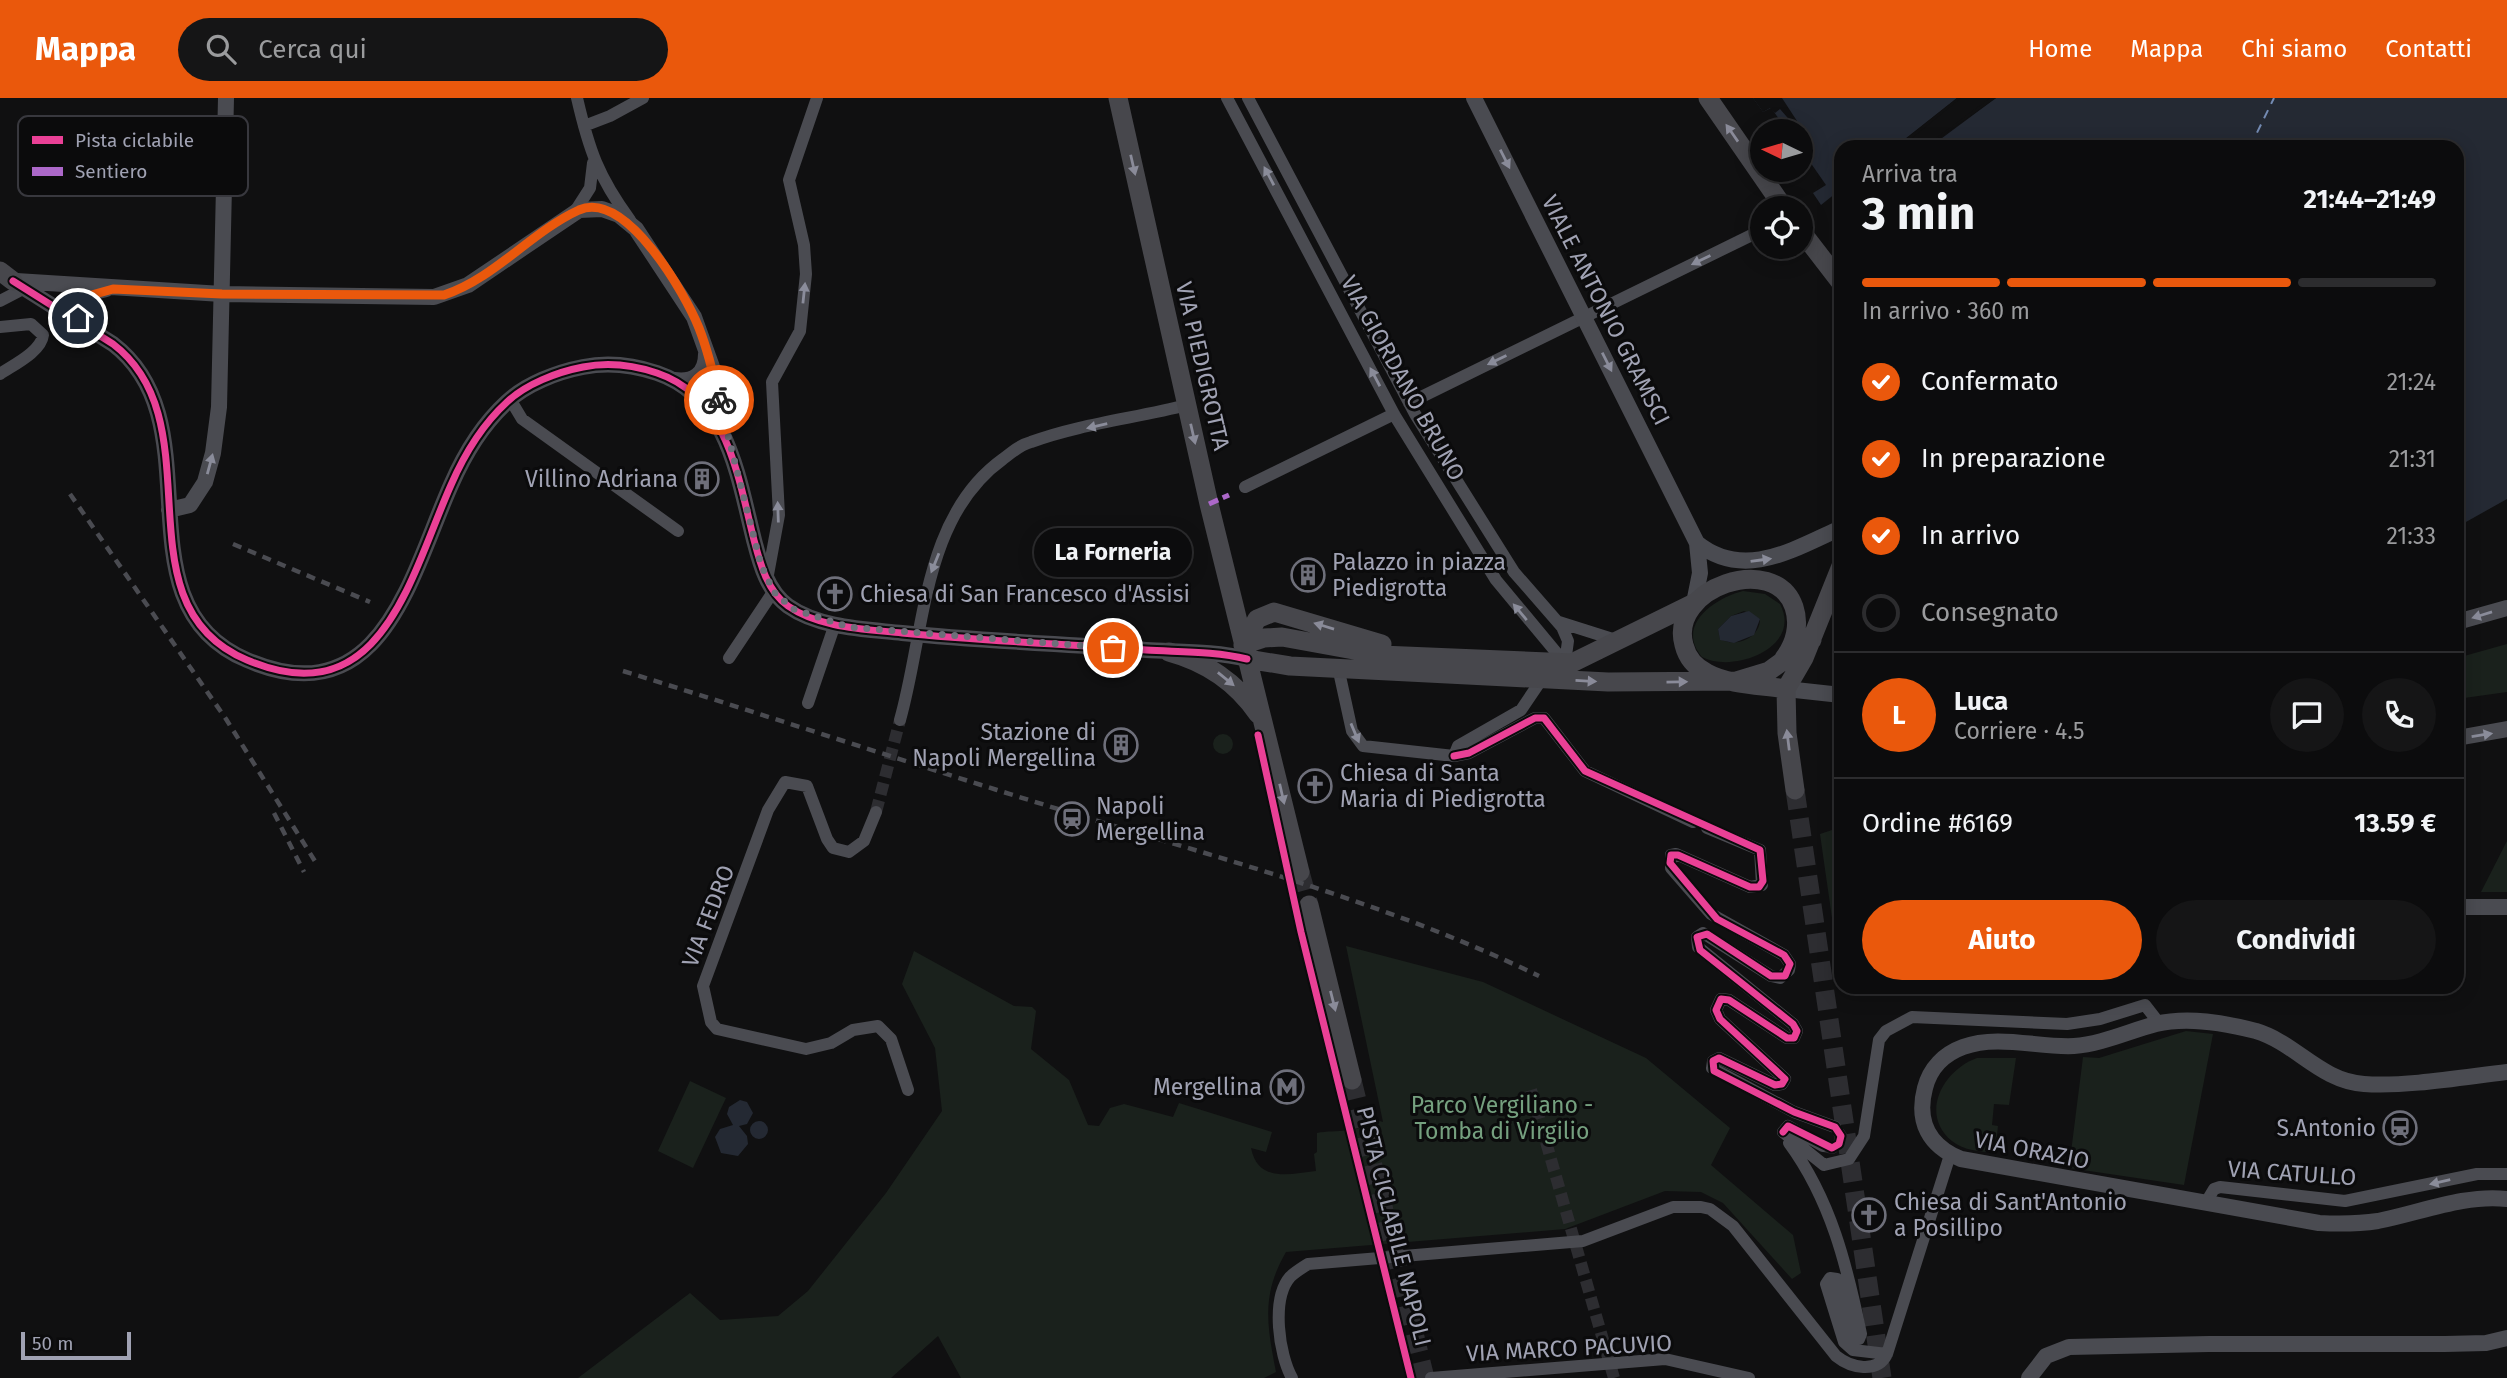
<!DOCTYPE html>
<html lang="it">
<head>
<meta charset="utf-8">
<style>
	body { margin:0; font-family:"Fira Sans",sans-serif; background:#151516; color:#f1f3f6; height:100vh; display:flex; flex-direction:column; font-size:26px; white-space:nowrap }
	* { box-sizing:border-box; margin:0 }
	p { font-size:23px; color:#9a9b9d }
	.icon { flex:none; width:38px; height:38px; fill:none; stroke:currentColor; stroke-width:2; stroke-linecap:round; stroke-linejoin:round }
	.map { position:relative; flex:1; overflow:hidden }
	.side { position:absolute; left:1834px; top:42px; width:630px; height:854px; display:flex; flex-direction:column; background:#0c0c0d; border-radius:21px; box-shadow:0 4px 18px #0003,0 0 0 2px #2c2c2e }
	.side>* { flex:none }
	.needle { width:46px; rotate:275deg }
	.tools { position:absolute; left:1750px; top:21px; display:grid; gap:14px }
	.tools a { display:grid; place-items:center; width:63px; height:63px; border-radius:50%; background:#0c0c0d; box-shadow:0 4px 18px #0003,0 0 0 2px #2c2c2e; font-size:35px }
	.scale { position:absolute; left:21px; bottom:18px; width:110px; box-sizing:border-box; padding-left:7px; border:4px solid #a0a2b3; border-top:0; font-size:19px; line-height:24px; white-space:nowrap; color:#a0a2b3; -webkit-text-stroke:5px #0b0b0c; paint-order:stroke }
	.pin { position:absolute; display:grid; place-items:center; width:60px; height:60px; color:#fff; margin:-30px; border:4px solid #fff; border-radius:50%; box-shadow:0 2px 7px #0007 }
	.courier { position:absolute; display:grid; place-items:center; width:70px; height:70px; margin:-35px; border:5px solid #ea580c; border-radius:50%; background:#fff; color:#222; box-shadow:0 2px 9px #0007 }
	.bubble { position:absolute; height:49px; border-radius:24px; background:#0c0c0d; box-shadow:0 4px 18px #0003,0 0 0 2px #2c2c2e; font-size:23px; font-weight:700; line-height:49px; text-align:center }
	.summary em { font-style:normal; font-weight:700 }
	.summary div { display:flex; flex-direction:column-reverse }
	.summary { display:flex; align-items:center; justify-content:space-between; height:119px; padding:0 28px }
	h1 { font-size:46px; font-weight:700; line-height:52px }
	.bar { display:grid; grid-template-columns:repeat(4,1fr); gap:10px 7px; align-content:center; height:84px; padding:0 28px }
	.bar i { height:9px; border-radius:5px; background:#2c2c2e }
	.bar .on { background:#ea580c }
	.bar p { grid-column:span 4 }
	.line { display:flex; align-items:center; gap:18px; padding:0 28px; border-top:2px solid #2c2c2e }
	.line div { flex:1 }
	.round { display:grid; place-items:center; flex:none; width:74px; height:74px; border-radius:37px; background:#151516 }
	ol { padding:0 28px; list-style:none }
	li { display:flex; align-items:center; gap:21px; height:77px }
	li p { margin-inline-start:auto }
	li .icon { padding:7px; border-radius:50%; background:#ea580c; color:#fff; stroke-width:4 }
	li:last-child { color:#9a9b9d }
	li i { width:38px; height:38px; border:4px solid #2c2c2e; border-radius:50% }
	.cta { display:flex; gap:14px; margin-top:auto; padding:14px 28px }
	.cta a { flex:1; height:80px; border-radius:42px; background:#ea580c; color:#fff; font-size:28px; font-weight:700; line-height:80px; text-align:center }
	.cta a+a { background:#151516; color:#f1f3f6 }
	header { display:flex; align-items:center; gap:42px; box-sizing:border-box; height:98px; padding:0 35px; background:#ea580c; color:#fff }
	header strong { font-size:33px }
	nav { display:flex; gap:38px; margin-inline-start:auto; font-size:24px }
	.search { width:490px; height:63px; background:#151516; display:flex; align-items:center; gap:18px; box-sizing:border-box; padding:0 24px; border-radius:38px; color:#9a9b9d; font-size:26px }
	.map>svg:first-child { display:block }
</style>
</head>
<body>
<header>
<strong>Mappa</strong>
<div class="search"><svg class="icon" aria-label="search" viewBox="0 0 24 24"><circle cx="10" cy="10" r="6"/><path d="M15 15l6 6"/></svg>Cerca qui</div>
<nav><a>Home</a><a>Mappa</a><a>Chi siamo</a><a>Contatti</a></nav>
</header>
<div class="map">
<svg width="2507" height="1280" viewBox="0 0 2507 1280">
	<rect width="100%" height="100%" fill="#101011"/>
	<path fill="#1a211c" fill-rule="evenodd" d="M1743 493 1765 496 1780 506C1803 549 1734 576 1702 559 1675 527 1715 500 1743 493ZM1744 513 1760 521C1760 540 1736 550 1720 541L1718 531 1731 518Z
		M2507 546V594L2457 601V560Z
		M1213 646a10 10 0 1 1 20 0a10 10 0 1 1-20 0Z
		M1841 729V867L1839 869 1820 736Z
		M2507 743V794H2481Z
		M1346 848 1483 884 1646 960 1730 1030 1711 1067 1793 1137 1801 1175 1792 1181 1723 1105 1701 1094 1665 1093 1565 1131 1286 1154C1261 1197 1267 1227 1276 1274L1264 1280H961L938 1238 891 1280H578L690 1195 720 1222 778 1218 808 1193 886 1095 942 1013 935 950 902 886 914 853 1014 908 1032 909 1036 913 1031 951 1069 982 1088 1027 1099 1028 1110 1010 1124 1006 1173 1019 1179 1005 1272 1034 1266 1054 1251 1050C1258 1085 1290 1076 1316 1073L1314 1056 1317 1054V1035C1336 1031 1359 1037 1373 1021L1383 1024Z
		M2186 933 2213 936 2184 1087 2069 1070 2083 959 2099 960Z
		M1977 960H2016L2009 1007 1994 1006 1992 1027 1998 1028 1995 1055C1980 1053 1964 1053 1952 1043 1919 1016 1943 972 1977 960Z
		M690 983 726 1000 693 1070 658 1053Z"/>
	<path fill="#242933" d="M1753 0H1957L1895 49H1841V91L1821 107 1813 95 1826 87 1801 51V33H1788L1771 10 1763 14Z
		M1996 0H2507V401L2457 429V49H1930Z
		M1749 513 1760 521 1754 537 1734 545 1720 542 1718 531 1731 518Z
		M740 1002 747 1004 753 1015 747 1026 739 1028 747 1038 748 1046 738 1058 721 1055 715 1039 720 1031 733 1027 727 1016 729 1009Z
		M750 1032a9 9 0 1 1 18 0a9 9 0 1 1-18 0Z"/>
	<path fill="#101011" d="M1753 0H1782L1797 23 1793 26 1780 11 1775 15 1770 10 1763 14Z
		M1957 0H1961L1901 49H1895Z
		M1990 0H1996L1926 49 1928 46Z"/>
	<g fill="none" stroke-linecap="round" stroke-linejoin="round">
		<path stroke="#738ab2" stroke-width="2" stroke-dasharray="9 7" stroke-linecap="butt" d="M2250 49 2274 0"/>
		<path stroke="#2d2d31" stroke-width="12" stroke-dasharray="12 6" stroke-linecap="butt" d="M876 714 900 622
			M1531 992 1614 1280
			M1823 1048 1832 1050 1839 1046 1841 1038 1835 1029"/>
		<path stroke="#2d2d31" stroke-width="19" stroke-dasharray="19 10" stroke-linecap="butt" d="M1795 692 1882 1280
			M1300 774 1309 807
			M1352 982 1425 1280"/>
		<path stroke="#4a4b51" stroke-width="12" d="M577 0C589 52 598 78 630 122
			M1227 0 1395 318 1496 482 1565 565
			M1248 0 1415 316 1514 474 1562 529 1568 543 1565 565
			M584 28 610 18 643 0
			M574 115 590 90 593 65
			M0 203 25 190
			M0 229 31 226 43 237C41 254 13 267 0 276
			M510 301 522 321 678 433
			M1409 305 1762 132
			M1245 389 1394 316
			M767 482 779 417 772 284 800 233 806 176 804 147 789 82 817 0
			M1559 524 1619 543
			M729 560 773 494
			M1338 569 1352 633 1363 648 1454 658 1458 648 1521 612 1542 581
			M808 605 835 526
			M900 622C925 534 922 419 1003 361 1012 354 1020 347 1031 344 1080 326 1136 320 1187 307
			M1454 658 1469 655 1535 620H1544L1585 673 1693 724
			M876 714 864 743 849 754 833 750 827 741 807 688 785 684 768 712 703 888 711 924 717 931 806 951 831 945 853 932 878 928 891 941 908 992
			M1707 730 1760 752 1762 787 1750 789 1676 756 1671 757V770L1711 816 1784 857 1790 866 1789 872 1780 880 1771 878 1703 835 1697 839 1698 849 1793 926 1797 933 1794 940H1787L1729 902 1721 901 1716 912 1720 921 1785 981 1782 986 1775 987 1719 960 1713 963 1712 970 1794 1014 1835 1029
			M1783 1034 1824 1067 1849 1061 1864 1038 1879 942 1886 933 1912 919 2067 926 2100 921 2145 907 2159 925
			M1783 1034 1788 1028 1823 1048
			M1789 1045C1831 1102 1847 1168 1861 1236L1859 1241H1853L1850 1235 1837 1181 1830 1180 1826 1186 1844 1244 1853 1252 1887 1256
			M2205 1106 2214 1091 2220 1089 2345 1103 2477 1076H2507
			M1292 1280C1279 1257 1271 1201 1290 1179 1295 1174 1302 1170 1308 1166L1583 1143 1673 1109H1701L1710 1111 1733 1128 1836 1258C1851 1270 1877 1276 1887 1256L1950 1057
			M1431 1280 1665 1261 1749 1280"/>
		<path stroke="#4a4b51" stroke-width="16" d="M1474 0 1697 445 1700 475 1694 505
			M13 183 113 246C218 326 114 506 247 562 382 620 411 476 451 387 464 357 483 326 507 304 526 286 557 274 583 269 608 264 633 267 657 275 728 299 738 379 754 442 760 465 767 493 788 508 819 530 865 531 902 535 983 543 1065 546 1146 552 1179 554 1215 553 1247 561
			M16 183 222 196 434 199 468 187 579 112 602 111 619 117 636 131 694 219 712 269 724 330
			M79 225C76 206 88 194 106 191
			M674 282C693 285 706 276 706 256
			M169 412 190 407 205 384 213 355 219 309 226 0
			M1697 445C1744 483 1794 451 1841 430
			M2457 524 2507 510
			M1786 591 1841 597
			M2457 640 2507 631
			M2457 809H2507
			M2507 974C2464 979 2406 989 2364 986 2320 983 2296 945 2256 933 2225 925 2188 918 2156 926 2129 933 2102 946 2074 948 2039 950 1998 936 1963 949 1944 956 1930 970 1925 990 1916 1024 1929 1048 1961 1061L2319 1125C2339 1126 2358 1126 2378 1123 2420 1115 2464 1096 2507 1101
			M2029 1280 2046 1258 2069 1249 2209 1246H2445L2486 1245 2507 1240"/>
		<path stroke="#47474c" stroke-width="19" d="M1118 0 1209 406 1300 774
			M1708 0 1784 110
			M1801 133 1841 185
			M0 173 13 183
			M1243 547 1264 540 1282 539 1381 557 1572 565 1694 505
			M1243 547 1257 521 1274 514 1382 546
			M1169 554C1206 564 1236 584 1258 616
			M1784 560C1795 546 1800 527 1794 509 1775 453 1668 490 1684 547 1687 559 1695 569 1707 575 1729 587 1761 587 1786 591
			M1247 561 1290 568 1608 584 1736 583 1769 573 1812 542
			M1795 692 1787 635 1786 591 1804 560 1841 468
			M1309 807 1352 982"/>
		<path stroke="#4a4b51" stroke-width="4.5" stroke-dasharray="9 7" stroke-linecap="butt" d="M70 396 226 621 318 768
			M233 446 370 504
			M623 573C772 619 921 669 1071 715 1230 763 1390 806 1539 878
			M274 715 304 774"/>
		<path stroke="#ac68c9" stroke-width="5" stroke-dasharray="10 5" stroke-linecap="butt" d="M1209 406 1229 397"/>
		<defs>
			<path id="cycleway" d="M13 183 113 246C218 326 114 506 247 562 382 620 411 476 451 387 464 357 483 326 507 304 526 286 557 274 583 269 608 264 633 267 657 275 728 299 738 379 754 442 760 465 767 493 788 508 819 530 865 531 902 535 983 543 1065 546 1146 552 1179 554 1215 553 1247 561
				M1258 637 1301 834 1411 1280
				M1454 658 1469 655 1535 620H1544L1585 673 1760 752 1763 783 1759 789H1750L1678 757H1671L1670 765 1717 821 1784 857 1790 866 1785 878H1771L1707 836 1697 839 1700 852 1793 926 1797 933 1794 940H1787L1729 902 1721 901 1716 912 1720 921 1785 981 1782 986 1775 987 1719 960 1713 963 1714 973 1794 1014 1835 1029 1841 1038 1839 1046 1832 1050 1788 1028 1783 1034"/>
		</defs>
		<use href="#cycleway" stroke="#0b0b0c" stroke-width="11"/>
		<use href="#cycleway" stroke="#ea4096" stroke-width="7"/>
	</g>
	<defs><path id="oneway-solid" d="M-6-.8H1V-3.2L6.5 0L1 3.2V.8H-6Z" transform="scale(1.75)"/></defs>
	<g fill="#8a8b99">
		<use href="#oneway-solid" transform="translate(1732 35) rotate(-125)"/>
		<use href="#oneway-solid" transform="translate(1133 67) rotate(77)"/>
		<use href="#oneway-solid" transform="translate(1193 336) rotate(77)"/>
		<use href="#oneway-solid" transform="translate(1324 528) rotate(-163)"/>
		<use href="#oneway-solid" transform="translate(1226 581) rotate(39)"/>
		<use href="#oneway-solid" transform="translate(1586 583) rotate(3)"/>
		<use href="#oneway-solid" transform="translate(1677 584) rotate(-1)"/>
		<use href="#oneway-solid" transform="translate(1788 642) rotate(-97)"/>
		<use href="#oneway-solid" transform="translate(1282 696) rotate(77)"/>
		<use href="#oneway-solid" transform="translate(1333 903) rotate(76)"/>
	</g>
	<g fill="#8a8c9a">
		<use href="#oneway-solid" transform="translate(1505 61) rotate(63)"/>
		<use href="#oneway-solid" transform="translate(1269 78) rotate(-118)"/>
		<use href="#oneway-solid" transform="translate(1701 162) rotate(154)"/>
		<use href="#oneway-solid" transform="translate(804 195) rotate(-84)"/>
		<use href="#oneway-solid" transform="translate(1497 262) rotate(154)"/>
		<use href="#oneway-solid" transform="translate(1607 264) rotate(63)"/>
		<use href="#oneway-solid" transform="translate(1375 279) rotate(-118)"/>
		<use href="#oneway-solid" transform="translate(1097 328) rotate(167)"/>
		<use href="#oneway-solid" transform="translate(210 366) rotate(-75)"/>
		<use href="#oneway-solid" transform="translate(778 414) rotate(-92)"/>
		<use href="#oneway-solid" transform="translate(1761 462) rotate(-8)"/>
		<use href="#oneway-solid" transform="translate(935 465) rotate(112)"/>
		<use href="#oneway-solid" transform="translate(1520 514) rotate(-130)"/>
		<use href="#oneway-solid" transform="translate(2482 517) rotate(163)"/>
		<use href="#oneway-solid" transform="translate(1355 635) rotate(67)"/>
		<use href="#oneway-solid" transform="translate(2482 637) rotate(-9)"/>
		<use href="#oneway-solid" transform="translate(2440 1084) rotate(167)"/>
	</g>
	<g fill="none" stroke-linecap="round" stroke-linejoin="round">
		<path stroke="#6e6f7a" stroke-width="7" stroke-dasharray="0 12.6" d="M719 302 761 467 774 494 793 511 849 529 1113 550"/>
		<path stroke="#ea580c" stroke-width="9" d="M78 220 80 208 88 198 113 191 222 196 444 197C495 180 531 134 579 112 626 92 685 195 699 230 708 253 714 278 719 302"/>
	</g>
	<defs>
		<symbol id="building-ring" viewBox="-11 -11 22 22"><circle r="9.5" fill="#0b0b0c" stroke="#6e6f7a" stroke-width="1.5"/><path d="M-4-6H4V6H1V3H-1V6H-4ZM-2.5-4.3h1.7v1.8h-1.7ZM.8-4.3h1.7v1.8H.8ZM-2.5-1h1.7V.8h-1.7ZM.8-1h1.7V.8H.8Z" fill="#6e6f7a"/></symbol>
		<symbol id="church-ring" viewBox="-11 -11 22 22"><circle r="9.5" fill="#0b0b0c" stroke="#6e6f7a" stroke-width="1.5"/><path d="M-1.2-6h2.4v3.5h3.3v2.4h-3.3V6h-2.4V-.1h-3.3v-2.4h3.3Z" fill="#6e6f7a"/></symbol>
		<symbol id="station-ring" viewBox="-11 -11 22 22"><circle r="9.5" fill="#0b0b0c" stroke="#6e6f7a" stroke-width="1.5"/><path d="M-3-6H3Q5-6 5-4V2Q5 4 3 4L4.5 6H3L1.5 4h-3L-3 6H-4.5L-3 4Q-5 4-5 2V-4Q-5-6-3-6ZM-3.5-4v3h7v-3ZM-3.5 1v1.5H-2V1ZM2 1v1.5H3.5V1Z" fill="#6e6f7a"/></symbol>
		<symbol id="metro-ring" viewBox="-11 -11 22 22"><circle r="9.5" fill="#0b0b0c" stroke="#6e6f7a" stroke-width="1.5"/><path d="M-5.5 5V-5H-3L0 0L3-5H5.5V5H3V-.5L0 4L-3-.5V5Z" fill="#6e6f7a"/></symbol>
	</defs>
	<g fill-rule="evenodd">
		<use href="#building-ring" x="683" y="362" width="38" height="38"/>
		<use href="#building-ring" x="1289" y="458" width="38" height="38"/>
		<use href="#church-ring" x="816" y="477" width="38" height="38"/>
		<use href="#building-ring" x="1102" y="628" width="38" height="38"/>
		<use href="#church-ring" x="1296" y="669" width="38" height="38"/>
		<use href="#station-ring" x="1053" y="702" width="38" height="38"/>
		<use href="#metro-ring" x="1268" y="970" width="38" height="38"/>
		<use href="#station-ring" x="2381" y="1011" width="38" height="38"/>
		<use href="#church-ring" x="1850" y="1098" width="38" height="38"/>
	</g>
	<g text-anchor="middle" stroke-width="6" stroke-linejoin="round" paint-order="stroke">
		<g font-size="23" fill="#a0a2b3" stroke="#0b0b0c">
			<text transform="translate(1606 212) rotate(63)" y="8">VIALE ANTONIO GRAMSCI</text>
			<text transform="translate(1203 268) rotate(77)" y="8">VIA PIEDIGROTTA</text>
			<text transform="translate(1403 280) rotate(61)" y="8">VIA GIORDANO BRUNO</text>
			<text transform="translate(708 818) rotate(-69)" y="8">VIA FEDRO</text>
			<text transform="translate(2032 1052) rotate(11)" y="8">VIA ORAZIO</text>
			<text transform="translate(2292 1075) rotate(4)" y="8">VIA CATULLO</text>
			<text transform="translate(1394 1128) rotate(76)" y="8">PISTA CICLABILE NAPOLI</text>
			<text transform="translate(1569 1250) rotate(-3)" y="8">VIA MARCO PACUVIO</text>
		</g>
		<g font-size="23" fill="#a0a2b3" stroke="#0b0b0c" text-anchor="start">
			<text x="678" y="389" text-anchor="end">Villino Adriana</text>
			<text x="1332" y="472">Palazzo in piazza<tspan x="1332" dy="26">Piedigrotta</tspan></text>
			<text x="860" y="504">Chiesa di San Francesco d'Assisi</text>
			<text x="1096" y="642" text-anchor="end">Stazione di<tspan x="1096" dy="26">Napoli Mergellina</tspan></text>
			<text x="1340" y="683">Chiesa di Santa<tspan x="1340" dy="26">Maria di Piedigrotta</tspan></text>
			<text x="1096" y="716">Napoli<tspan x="1096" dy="26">Mergellina</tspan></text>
			<text x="1262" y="997" text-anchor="end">Mergellina</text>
			<text x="2376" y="1038" text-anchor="end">S.Antonio</text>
			<text x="1894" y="1112">Chiesa di Sant'Antonio<tspan x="1894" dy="26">a Posillipo</tspan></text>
		</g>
		<g font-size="23" fill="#75a07f" stroke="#0b0b0c">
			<text x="1502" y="1015">Parco Vergiliano -<tspan x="1502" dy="26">Tomba di Virgilio</tspan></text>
		</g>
	</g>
	<rect x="18" y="18" width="230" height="80" rx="10" fill="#0b0b0c" stroke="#38383e" stroke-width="2"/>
	<rect x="32" y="38" width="31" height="8" fill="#ea4096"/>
	<rect x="32" y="69" width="31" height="9" fill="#ac68c9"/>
	<g font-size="19" fill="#a0a2b3">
		<text x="75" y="49">Pista ciclabile</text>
		<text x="75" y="80">Sentiero</text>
	</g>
</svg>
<div class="tools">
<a><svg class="needle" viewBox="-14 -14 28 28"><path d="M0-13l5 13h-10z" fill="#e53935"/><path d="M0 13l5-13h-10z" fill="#9a9b9d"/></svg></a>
<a><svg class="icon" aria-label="locate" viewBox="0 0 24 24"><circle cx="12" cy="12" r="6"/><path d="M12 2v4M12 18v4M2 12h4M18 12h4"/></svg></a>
</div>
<div class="scale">50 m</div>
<div class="pin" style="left:1113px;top:550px;background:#ea580c"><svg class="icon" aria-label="bag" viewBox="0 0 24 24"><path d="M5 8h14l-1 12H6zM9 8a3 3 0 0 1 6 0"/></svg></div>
<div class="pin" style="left:78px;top:220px;background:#1f2937"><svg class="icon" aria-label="home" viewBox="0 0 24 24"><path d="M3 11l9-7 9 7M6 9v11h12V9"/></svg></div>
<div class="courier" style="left:719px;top:302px"><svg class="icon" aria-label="bike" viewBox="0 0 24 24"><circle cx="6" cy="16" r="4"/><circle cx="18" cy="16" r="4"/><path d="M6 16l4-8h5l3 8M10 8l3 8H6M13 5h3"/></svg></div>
<div class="bubble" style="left:1034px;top:430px;width:158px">La Forneria</div>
<section class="side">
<div class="summary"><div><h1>3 min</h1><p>Arriva tra</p></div><em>21:44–21:49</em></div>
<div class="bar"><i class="on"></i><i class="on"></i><i class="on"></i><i></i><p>In arrivo · 360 m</p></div>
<ol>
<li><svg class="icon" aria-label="check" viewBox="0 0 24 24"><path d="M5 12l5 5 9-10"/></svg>Confermato<p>21:24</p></li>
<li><svg class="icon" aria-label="check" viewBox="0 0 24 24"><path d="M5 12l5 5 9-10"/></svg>In preparazione<p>21:31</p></li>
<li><svg class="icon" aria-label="check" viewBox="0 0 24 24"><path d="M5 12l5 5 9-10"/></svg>In arrivo<p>21:33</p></li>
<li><i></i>Consegnato</li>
</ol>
<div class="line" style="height:126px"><b class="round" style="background:#ea580c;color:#fff">L</b><div><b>Luca</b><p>Corriere · 4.5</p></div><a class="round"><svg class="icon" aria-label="chat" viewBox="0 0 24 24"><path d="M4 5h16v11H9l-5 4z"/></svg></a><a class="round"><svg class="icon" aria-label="phone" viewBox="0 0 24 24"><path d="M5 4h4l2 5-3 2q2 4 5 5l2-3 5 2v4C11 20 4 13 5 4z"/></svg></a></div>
<div class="line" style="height:91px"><div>Ordine #6169</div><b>13.59 €</b></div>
<div class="cta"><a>Aiuto</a><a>Condividi</a></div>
</section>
</div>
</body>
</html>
